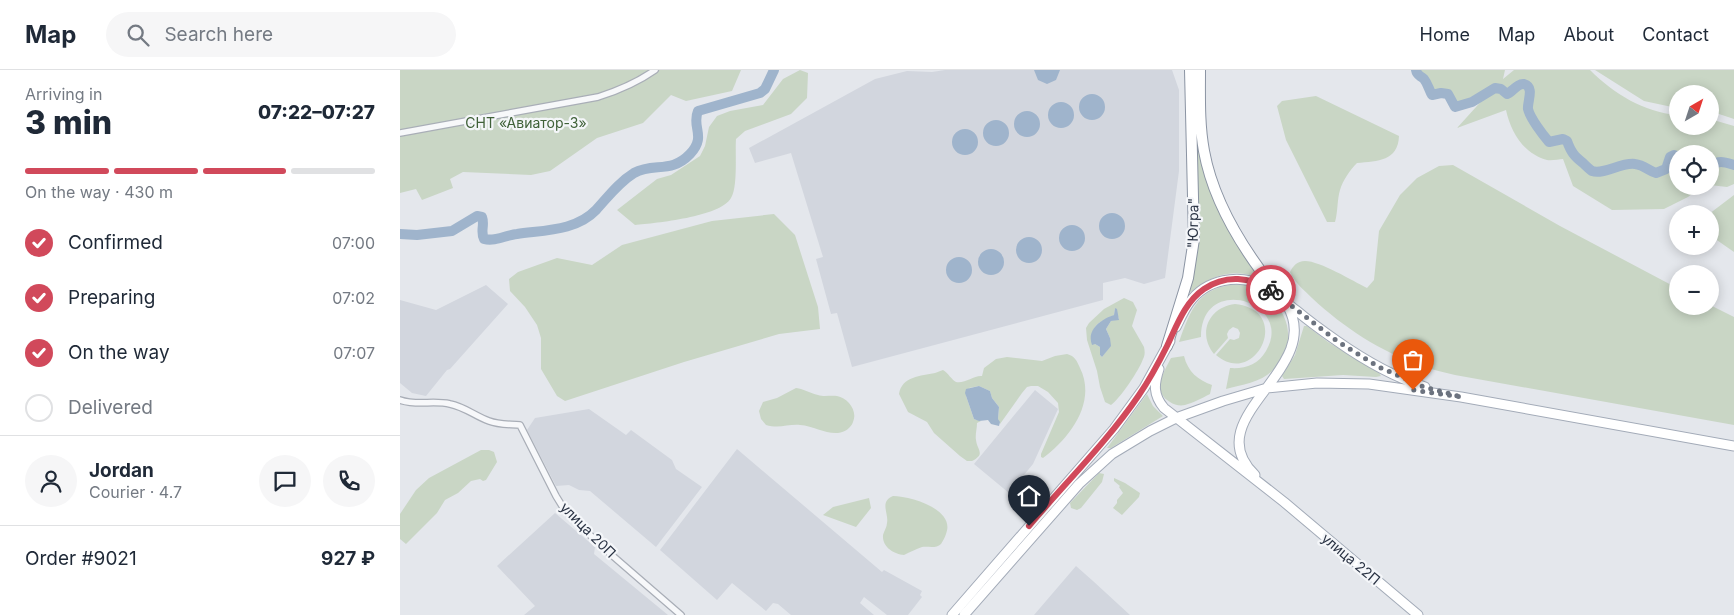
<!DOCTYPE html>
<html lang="en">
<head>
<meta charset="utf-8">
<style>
	body { margin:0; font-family:Inter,sans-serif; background:#f6f6f7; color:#1f2937; height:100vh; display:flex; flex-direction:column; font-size:19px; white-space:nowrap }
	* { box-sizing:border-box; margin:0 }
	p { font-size:16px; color:#747a83 }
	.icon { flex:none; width:28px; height:28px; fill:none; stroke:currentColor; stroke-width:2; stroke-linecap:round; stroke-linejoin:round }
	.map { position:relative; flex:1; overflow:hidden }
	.panel { display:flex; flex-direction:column; background:#fff; width:400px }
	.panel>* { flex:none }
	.needle { width:32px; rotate:39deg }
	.fabs { position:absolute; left:1269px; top:15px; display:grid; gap:10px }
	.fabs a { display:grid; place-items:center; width:50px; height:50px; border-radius:50%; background:#fff; box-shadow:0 2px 12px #0003; font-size:25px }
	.pin { position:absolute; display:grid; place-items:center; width:42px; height:42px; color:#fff; margin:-51px -21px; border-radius:50% 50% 50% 0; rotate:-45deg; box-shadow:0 0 5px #0007 }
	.pin .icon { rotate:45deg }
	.courier { position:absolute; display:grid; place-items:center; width:50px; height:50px; margin:-25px; border:4px solid #d1495b; border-radius:50%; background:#fff; color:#222; box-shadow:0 1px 6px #0007 }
	.summary em { font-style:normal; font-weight:800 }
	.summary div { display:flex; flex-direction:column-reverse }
	.summary { display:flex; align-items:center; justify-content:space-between; height:85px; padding:0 25px }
	h1 { font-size:32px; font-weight:800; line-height:38px }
	.bar { display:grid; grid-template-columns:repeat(4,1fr); gap:8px 5px; align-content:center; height:60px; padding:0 25px }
	.bar i { height:6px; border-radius:4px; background:#e0e1e3 }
	.bar .active { background:#d1495b }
	.bar p { grid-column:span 4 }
	.line { display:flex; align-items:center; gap:12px; padding:0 25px; border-top:1px solid #e0e1e3 }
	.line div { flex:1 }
	.round { display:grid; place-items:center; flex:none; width:52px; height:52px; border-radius:26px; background:#f6f6f7 }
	ol { padding:0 25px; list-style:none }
	li { display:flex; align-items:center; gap:15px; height:55px }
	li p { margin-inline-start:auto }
	li .icon { padding:5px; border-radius:50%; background:#d1495b; color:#fff; stroke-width:4 }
	li:last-child { color:#747a83 }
	li i { width:28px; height:28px; border:2px solid #e0e1e3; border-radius:50% }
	header { display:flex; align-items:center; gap:30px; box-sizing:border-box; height:70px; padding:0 25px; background:#fff; border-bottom:1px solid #e0e1e3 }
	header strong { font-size:24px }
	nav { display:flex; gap:28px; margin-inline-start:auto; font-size:18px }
	.search { width:350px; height:45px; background:#f6f6f7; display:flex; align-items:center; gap:12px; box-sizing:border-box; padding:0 18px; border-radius:28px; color:#747a83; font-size:19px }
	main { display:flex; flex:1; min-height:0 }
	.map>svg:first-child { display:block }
</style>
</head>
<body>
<header>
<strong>Map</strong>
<div class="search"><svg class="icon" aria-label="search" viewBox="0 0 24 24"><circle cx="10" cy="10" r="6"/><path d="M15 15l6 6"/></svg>Search here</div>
<nav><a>Home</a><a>Map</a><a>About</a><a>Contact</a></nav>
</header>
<main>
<section class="panel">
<div class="summary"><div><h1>3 min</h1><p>Arriving in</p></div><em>07:22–07:27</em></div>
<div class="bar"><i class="active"></i><i class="active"></i><i class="active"></i><i></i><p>On the way · 430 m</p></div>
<ol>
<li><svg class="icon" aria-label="check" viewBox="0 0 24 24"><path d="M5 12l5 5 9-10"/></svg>Confirmed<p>07:00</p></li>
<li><svg class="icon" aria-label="check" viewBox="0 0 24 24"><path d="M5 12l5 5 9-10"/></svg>Preparing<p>07:02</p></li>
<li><svg class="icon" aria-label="check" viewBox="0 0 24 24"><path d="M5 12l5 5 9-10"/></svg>On the way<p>07:07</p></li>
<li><i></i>Delivered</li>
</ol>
<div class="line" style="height:90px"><a class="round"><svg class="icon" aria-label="person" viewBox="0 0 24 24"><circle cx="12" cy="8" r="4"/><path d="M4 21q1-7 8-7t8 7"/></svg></a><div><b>Jordan</b><p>Courier · 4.7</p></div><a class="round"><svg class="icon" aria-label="chat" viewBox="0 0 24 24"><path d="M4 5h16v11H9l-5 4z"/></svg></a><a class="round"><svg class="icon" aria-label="phone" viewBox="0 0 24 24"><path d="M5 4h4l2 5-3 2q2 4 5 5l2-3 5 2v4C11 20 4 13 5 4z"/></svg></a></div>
<div class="line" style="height:65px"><div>Order #9021</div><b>927 ₽</b></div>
</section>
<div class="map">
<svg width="1334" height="545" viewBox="0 0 1334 545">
	<rect width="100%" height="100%" fill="#e4e7ec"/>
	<path fill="#d2d6de" d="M545 0H772L779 20V101L765 208 744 214 725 208 703 213V230L452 297 437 243 431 244 416 189 423 187 391 83 355 93 349 78 475 9 507 1 532 2Z
		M86 215 108 234 50 299 47 300 26 326 12 323 0 313V230L36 240Z
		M635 320 658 339 633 394 609 423 574 394Z
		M189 339 226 365 231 360 272 390 276 399 302 417 256 477 190 421 179 420 169 415 156 416 127 360 135 348Z
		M337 379 482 502 484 500 522 521 520 525 522 527 508 545H487L464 527 460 533 474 545H391L378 534 373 533 366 541 332 513 317 530 260 480Z
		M155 443 195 477 194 484 268 545H124L135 536 97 496Z
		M676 496 693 511 730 545H634Z"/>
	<path fill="#c9d6c5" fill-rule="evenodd" d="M0 0H341L332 21 286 31 271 25 243 53 197 68 150 101 131 105 63 102 50 109 53 118 22 130 16 119 0 123Z
		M400 0 408 3 407 28 391 44 345 61 336 69C335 83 338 117 331 128 320 147 256 153 235 155L217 140 257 109 271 105 300 86 305 76 309 57 317 46 330 41 363 35 383 9Z
		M1020 0H1105L1103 9 1114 0H1190C1214 24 1244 42 1277 45L1278 56H1310V49L1334 56V114L1327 117 1310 115V84H1278V116H1302L1288 127 1264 139 1212 140 1173 116 1163 89C1159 89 1152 91 1147 90 1124 84 1111 63 1106 40L1057 58 1095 16 1057 34C1049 21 1049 20 1034 21L1028 9 1020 2Z
		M1195 0H1334V49L1310 41V24H1278L1277 31 1273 29 1272 37 1244 31Z
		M916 26 999 66C998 91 978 91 957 93 950 100 943 110 940 120 937 130 938 141 935 152H927L886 70 877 36 882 31Z
		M794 48 800 83 863 210C846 201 826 201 809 210 802 214 795 220 789 223 804 170 796 104 794 48Z
		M1053 95 1160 156 1277 218 1278 236H1310V235L1334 247V355L1055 305C1044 302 1033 300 1022 296 981 282 943 257 912 228 904 220 895 213 890 202 893 196 897 191 905 191 920 191 953 211 967 218L974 210 979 161 1000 125 1017 108 1039 96Z
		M1334 125V182L1311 166 1309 144Z
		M374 144 395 165 418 237 420 259 379 264 284 292 165 331 157 326 141 299V268L137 255 125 237 110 221 109 209 118 202 157 188 192 195 222 175 312 151Z
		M840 214C882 222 906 267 872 301 861 312 841 315 826 319L830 298C845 299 858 295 866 281 895 232 801 202 801 267L779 272C791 238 799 216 840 214Z
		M724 228 733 232 737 240 732 256 744 277C745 282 745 285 743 289 740 299 719 330 711 335L705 332 700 317 697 301 687 270 686 258 689 253 704 239ZM715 238 719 249 711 251 706 259 710 268V276L702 287 700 285V277L695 274 691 268C696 249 700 254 714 245Z
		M835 234C894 240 855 319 816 285L830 269 834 270 839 268 840 263 838 259 833 257 829 260 827 264 828 268 814 284C797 263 809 237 835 234Z
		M904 256H907L928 272 979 303 981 306 976 307 943 305 884 309 882 306 895 285Z
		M667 284C675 286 677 291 680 298 697 332 670 368 643 388L641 387V384L659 342 658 333 648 322 638 316H631L627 317 622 323 600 354 598 349 599 337 592 328 590 321 579 316 569 318 566 326 574 349 581 351 577 353C577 359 575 365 576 370 577 380 586 384 572 391H567L560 386 534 363 527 352 508 342 499 324C502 306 521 306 535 303 538 302 540 301 543 300 548 303 552 310 556 312 565 314 574 305 582 306L584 298 596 289 607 287 642 291 655 286Z
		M784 286C788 302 798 310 812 315L810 324C802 328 793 333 785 335 780 336 774 335 770 332 751 321 764 302 771 288Z
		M396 318C404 319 410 323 418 325 424 327 431 325 437 326 448 328 458 341 453 352 451 358 445 362 438 363 425 364 414 356 400 355 388 354 379 359 366 355L361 349 359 341 363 332 377 328Z
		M747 324 753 336 763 346 711 378H707Z
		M81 380H89L94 382 97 392 86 410 83 411 80 409 71 411 58 423 45 430 37 443 6 474 0 469V444L16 420 29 408Z
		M699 403 704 404 702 412 681 438 677 440 671 438 670 433Z
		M714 408 725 413 740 423 739 427 722 445 713 438 717 433V430L723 423 719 417 720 416 714 411Z
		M493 426C510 426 556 439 546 464 545 467 543 471 541 474 536 479 528 476 522 477 516 479 510 482 504 485 494 484 482 477 483 465 484 461 487 457 487 453 489 443 479 432 493 426Z
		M469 428 471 438 456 457 423 445 433 437Z"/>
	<path fill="#9fb4cc" d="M634 0H660L656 10 647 14 638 10Z
		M679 37a13 13 0 1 1 26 0a13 13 0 1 1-26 0Z
		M648 45a13 13 0 1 1 26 0a13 13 0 1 1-26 0Z
		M614 54a13 13 0 1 1 26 0a13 13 0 1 1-26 0Z
		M583 63a13 13 0 1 1 26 0a13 13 0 1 1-26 0Z
		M552 72a13 13 0 1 1 26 0a13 13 0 1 1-26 0Z
		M699 156a13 13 0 1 1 26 0a13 13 0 1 1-26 0Z
		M659 168a13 13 0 1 1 26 0a13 13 0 1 1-26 0Z
		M616 180a13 13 0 1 1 26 0a13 13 0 1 1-26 0Z
		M578 192a13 13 0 1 1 26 0a13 13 0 1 1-26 0Z
		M546 200a13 13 0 1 1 26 0a13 13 0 1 1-26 0Z
		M715 238 717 239 719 250 711 251 706 259 710 268 711 276 702 287 700 285V277L695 274 692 275C686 259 702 249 714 245Z
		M579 316 590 321 592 328 599 337 598 349 600 352 599 356 591 354 588 350 579 351 574 349 565 323 566 319Z"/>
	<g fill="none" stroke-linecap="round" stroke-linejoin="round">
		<path stroke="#9fb4cc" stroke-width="10" d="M1016 0C1017 6 1020 5 1024 9 1028 14 1029 20 1032 25L1041 23 1048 24 1055 37 1072 32 1095 18 1101 19 1107 24C1112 22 1118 13 1124 14 1135 17 1127 32 1128 39 1130 48 1143 65 1149 72L1163 69 1167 71C1171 82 1174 86 1183 93 1185 95 1189 99 1192 101 1204 105 1221 92 1235 94 1244 95 1249 101 1256 103L1266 99 1270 87 1274 85 1278 87
			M1310 96C1319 90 1324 92 1334 95
			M0 164 17 165 52 161 77 146 82 147C85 155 80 161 84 169 95 172 106 165 117 164 144 160 176 161 196 140 208 127 218 113 234 103 254 92 271 104 290 84 307 66 291 57 298 41L360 23 365 19 374 0"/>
		<defs>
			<path id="minor" d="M0 63 198 27C217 21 238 12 255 0
				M0 330C17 336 33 330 50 334 65 337 75 346 89 351 99 355 110 354 120 355L156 426 164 439 199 474 281 545"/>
			<path id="primary" d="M776 257C780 249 784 240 789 233 806 209 839 203 864 216 877 223 886 233 897 241 910 252 924 262 937 271 964 290 994 307 1025 317
				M759 299C754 314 753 325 764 338L884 432 1018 545
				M855 405C795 347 926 300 887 235
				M552 545 714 359 744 318 770 271
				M564 545 679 414 712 384 750 361 776 348 823 331 867 318 917 313 969 314 1061 327 1334 376"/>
			<path id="trunk" d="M800 0C800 27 799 54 804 81 814 136 847 186 882 228
				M767 276 788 208 794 169 790 0"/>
		</defs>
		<use href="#minor" stroke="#a9aeb7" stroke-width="8"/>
		<use href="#primary" stroke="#a3abb8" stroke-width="11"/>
		<use href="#trunk" stroke="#8b94a3" stroke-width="12"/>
		<use href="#minor" stroke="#f7f8fa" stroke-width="5.5"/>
		<use href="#primary" stroke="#fff" stroke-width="9"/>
		<use href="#trunk" stroke="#fff" stroke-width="10"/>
	</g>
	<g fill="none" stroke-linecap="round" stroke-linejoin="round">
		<path stroke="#6c737f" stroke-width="5" stroke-dasharray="0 9" d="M871 220 937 271 979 297 1024 317 1062 327 1013 320"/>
		<path stroke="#d1495b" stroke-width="6" d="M629 456C666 412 707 372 739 325 750 309 759 292 767 276 777 255 785 232 804 219 826 204 850 207 871 220"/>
	</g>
	<g text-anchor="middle" stroke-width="4.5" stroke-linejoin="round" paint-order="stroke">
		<g font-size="14" fill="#3f6138" stroke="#f4f6f9">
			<text x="126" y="58">СНТ «Авиатор-3»</text>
		</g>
		<g font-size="14" fill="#2b3445" stroke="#f4f6f9">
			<text transform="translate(793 153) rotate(-89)" y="5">"Югра"</text>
			<text transform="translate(188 460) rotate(45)" y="5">улица 20П</text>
			<text transform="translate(951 489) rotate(40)" y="5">улица 22П</text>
		</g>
	</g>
</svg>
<div class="fabs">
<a><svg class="needle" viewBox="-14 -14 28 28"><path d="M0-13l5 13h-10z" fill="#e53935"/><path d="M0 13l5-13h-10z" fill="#747a83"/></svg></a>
<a><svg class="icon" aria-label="locate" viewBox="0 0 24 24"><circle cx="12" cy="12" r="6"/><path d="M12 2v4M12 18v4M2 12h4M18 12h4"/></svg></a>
<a>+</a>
<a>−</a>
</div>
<div class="pin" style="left:1013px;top:320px;background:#ea580c"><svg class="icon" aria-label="bag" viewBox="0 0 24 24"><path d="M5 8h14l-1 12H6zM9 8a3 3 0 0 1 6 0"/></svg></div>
<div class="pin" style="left:629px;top:456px;background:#1f2937"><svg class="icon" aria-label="home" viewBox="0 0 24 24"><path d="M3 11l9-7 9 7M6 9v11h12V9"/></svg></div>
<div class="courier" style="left:871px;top:220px"><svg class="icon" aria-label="bike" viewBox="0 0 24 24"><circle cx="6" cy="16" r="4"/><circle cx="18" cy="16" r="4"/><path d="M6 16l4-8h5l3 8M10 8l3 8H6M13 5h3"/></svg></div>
</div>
</main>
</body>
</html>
